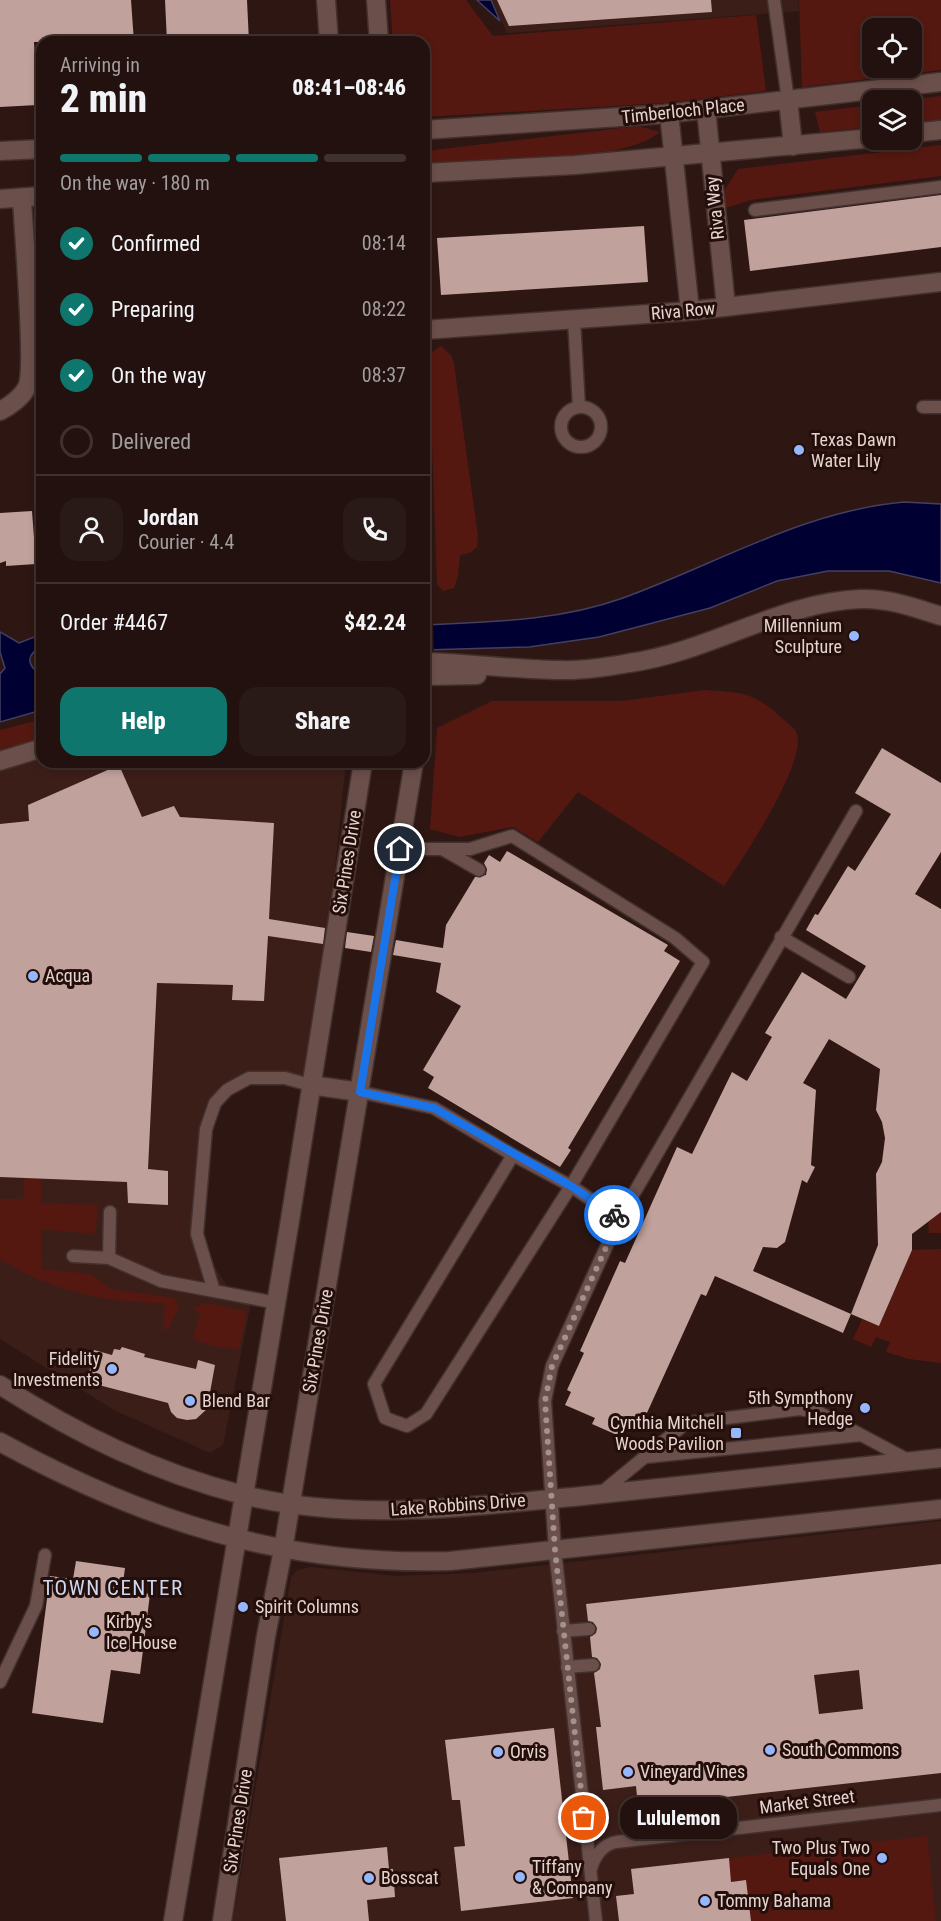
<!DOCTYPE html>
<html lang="en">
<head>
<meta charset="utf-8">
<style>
	body { margin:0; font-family:"Roboto Condensed",sans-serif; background:#2a1a17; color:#f1f3f6; height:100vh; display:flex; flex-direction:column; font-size:22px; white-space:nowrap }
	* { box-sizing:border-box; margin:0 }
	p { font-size:20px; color:#a29d9e }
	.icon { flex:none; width:33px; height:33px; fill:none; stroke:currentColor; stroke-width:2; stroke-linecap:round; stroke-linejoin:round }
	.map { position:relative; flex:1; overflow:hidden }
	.panel { position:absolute; left:36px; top:36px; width:394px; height:732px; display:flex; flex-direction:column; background:#22110e; border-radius:18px; box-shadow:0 3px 9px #0003,0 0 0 2px #3f312e }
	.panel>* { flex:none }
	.fabs { position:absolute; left:862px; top:18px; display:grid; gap:12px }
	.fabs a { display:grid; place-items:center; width:60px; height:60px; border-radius:12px; background:#22110e; box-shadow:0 3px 9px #0003,0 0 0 2px #3f312e; font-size:30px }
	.pin { position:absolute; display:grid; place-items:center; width:51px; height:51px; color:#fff; margin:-26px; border:3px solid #fff; border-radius:50%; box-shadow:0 2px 6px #0007 }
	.courier { position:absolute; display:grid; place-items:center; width:60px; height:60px; margin:-30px; border:4px solid #1a73e8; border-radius:50%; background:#fff; color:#222; box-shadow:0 2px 8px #0007 }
	.bubble { position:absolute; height:42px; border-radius:18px; background:#22110e; box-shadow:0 3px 9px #0003,0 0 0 2px #3f312e; font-size:20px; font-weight:800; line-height:42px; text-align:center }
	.overview em { font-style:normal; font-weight:800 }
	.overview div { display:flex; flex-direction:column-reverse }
	.overview { display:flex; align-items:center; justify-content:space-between; height:102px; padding:0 24px }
	h1 { font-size:39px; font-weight:800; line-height:45px }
	.bar { display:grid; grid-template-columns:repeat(4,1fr); gap:9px 6px; align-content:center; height:72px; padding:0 24px }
	.bar i { height:8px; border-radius:4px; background:#3f312e }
	.bar .active { background:#0f766e }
	.bar p { grid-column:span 4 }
	.line { display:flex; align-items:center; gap:15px; padding:0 24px; border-top:2px solid #3f312e }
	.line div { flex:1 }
	.round { display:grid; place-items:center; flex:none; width:63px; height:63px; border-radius:18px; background:#2a1a17 }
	ol { padding:0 24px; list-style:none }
	li { display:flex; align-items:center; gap:18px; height:66px }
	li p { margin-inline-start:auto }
	li .icon { padding:6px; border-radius:50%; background:#0f766e; color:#fff; stroke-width:4 }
	li:last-child { color:#a29d9e }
	li i { width:33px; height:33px; border:3px solid #3f312e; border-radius:50% }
	.cta { display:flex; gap:12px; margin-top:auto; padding:12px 24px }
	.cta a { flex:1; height:69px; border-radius:18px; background:#0f766e; color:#fff; font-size:24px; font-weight:800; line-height:69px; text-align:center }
	.cta a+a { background:#2a1a17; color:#f1f3f6 }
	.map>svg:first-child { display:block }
</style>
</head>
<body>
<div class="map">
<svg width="941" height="1921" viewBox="0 0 941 1921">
	<rect width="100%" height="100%" fill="#2e1713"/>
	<path fill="#3c1e19" d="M492 0H798L799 11 507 33Z
		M42 755V762H346L330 915 304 1080 248 1075 211 1102 193 1235 230 1290 251 1302 223 1445 210 1453 114 1410 0 1339V768Z
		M941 1521V1921H233L291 1577 298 1570 311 1567 396 1576 474 1573Z"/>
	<path fill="#541810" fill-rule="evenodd" d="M390 0H466L493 36 756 15 766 91 664 103 425 117 424 42H393Z
		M799 0H941V70L802 87ZM873 28H912V68H873Z
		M941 96V120L912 123V100H907Z
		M873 105V127L820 132 815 112Z
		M638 126 660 132C621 165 480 161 425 164L424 151Z
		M941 145V176L751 200 725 208 724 191 738 169Z
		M441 346 451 355 454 364 478 536 477 547 470 553 460 555 458 576 454 588 443 591 437 584 429 364 431 353Z
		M705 690C744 693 754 692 783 719 787 723 794 727 796 732 810 758 741 862 724 886L578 792 538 842 513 827 459 837 430 829 437 728 492 701H622Z
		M42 719V738L0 751V730Z
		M24 1178 41 1179V1203L98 1205 96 1229 92 1234 41 1229 42 1269 90 1274 111 1289 174 1298 179 1306 169 1328 163 1330 164 1303C107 1303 48 1290 0 1259V1199H23Z
		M941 1212V1233H929L928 1222Z
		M941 1249V1363L909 1359 886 1352 890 1342 876 1337 871 1347 853 1339 862 1319 879 1326 912 1250Z
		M204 1303 247 1311 239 1349 217 1347 193 1339 200 1313 194 1309Z
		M927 1836 936 1921H751L746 1880 731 1882 729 1858Z"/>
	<path fill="#000032" stroke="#443f61" stroke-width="1.5" d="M477 0H491L500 21 479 2Z
		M904 502 941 504V583L889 571H828L777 581 710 608 599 637 529 647 425 650 424 625C492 622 559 621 623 598 717 564 803 511 904 502Z
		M0 632 19 643 42 634V646C32 652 25 659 34 669H42V710L0 722V674L5 668 0 652Z"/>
	<path fill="#2e1713" d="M433 621 434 653H424V622Z"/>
	<path fill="#c1a19b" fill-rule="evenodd" d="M0 0H131L134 42H34L37 105 0 107Z
		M165 0H247L249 42H167Z
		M497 0H711L712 12 509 26Z
		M941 195V247L750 271 744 220Z
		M644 226 648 282 441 295 437 238Z
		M32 511 36 564 6 566V561L0 563V513Z
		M882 748 941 783V852L915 894 941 909V1212L912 1234V1250L879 1326 851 1314 843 1333 715 1276 706 1296 701 1294 641 1426 624 1419 617 1435 592 1424 595 1418 565 1405 571 1392 567 1390 584 1353 580 1351 620 1261 625 1263 677 1147 692 1154 732 1072 747 1081 772 1037 765 1033 802 972 846 999 866 966 806 930 815 914 818 915 848 866 855 871 891 814 855 793ZM829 1039 880 1069 876 1110 882 1122 885 1138 882 1162 876 1174 878 1245 851 1314 753 1271 763 1247 777 1248 785 1242 802 1180 807 1183 815 1167 811 1165 816 1090 803 1083Z
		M119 765 142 817 174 806 180 817 274 823 269 919 325 928 323 944 268 936 264 1001 232 1000 233 985 157 983 148 1169 168 1171V1205L128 1203 127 1182 0 1177V824L29 821 28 805Z
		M507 851 668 945 664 951 680 961 568 1148 571 1150 560 1167 428 1088 434 1077 423 1070 461 1006 436 992 441 963 393 955 396 940 443 948 446 925 475 877 486 875 487 869 484 863 489 855 500 862Z
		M347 932 374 936 371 952 345 948Z
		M122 1347 145 1354 144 1357 196 1369 198 1360 215 1365 207 1409 196 1419 187 1420 177 1418 171 1412 168 1403 87 1382 94 1350 112 1355 114 1349 120 1350Z
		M76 1561 125 1568 122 1590 150 1594 140 1674 111 1670 103 1723 32 1713 50 1576 73 1579Z
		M941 1564V1773L638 1807 636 1786 603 1790 596 1727H601L594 1673 600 1669 601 1664 597 1658 592 1657 590 1637 596 1633 597 1628 593 1622 588 1621 586 1604ZM859 1670 863 1709 819 1714 814 1675Z
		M554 1728 573 1898 461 1911 454 1847 465 1846 460 1800H452L445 1740Z
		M387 1847 389 1869H393L395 1897 367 1900 369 1921H286L279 1858Z
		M729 1858 731 1882 746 1880 751 1921H619L616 1896 634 1894 631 1869Z"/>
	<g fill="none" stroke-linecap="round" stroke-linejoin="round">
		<defs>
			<path id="lane" d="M774 0 788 100
				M755 210 941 187
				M574 319 579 407
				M561 427a20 20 0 1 1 40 0a20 20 0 1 1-40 0Z
				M923 407H941
				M444 850 479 870
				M781 937 849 977
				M360 1092 434 1108 513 1155 374 1384 385 1418 407 1426 426 1414 571 1186 703 962 675 938 512 836 470 849H400
				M513 1155 571 1186 619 1219 552 1366 545 1401 555 1550 596 1921
				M110 1212 109 1258 161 1281 214 1291
				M619 1219 856 811
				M73 1256 109 1258
				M277 1303 214 1291 197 1234 206 1129 215 1103 227 1090 249 1078H285L310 1085
				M646 1457 861 1435
				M601 1493 686 1423 800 1409 820 1413 910 1461
				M563 1631 589 1629
				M567 1667 593 1665
				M0 1682 36 1606 45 1555
				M591 1869C595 1855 602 1845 616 1842L941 1805"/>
			<path id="street" d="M706 109 726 307
				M669 113 690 311
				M424 330 690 311 941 282
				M0 411C10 406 22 397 27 387 36 368 23 228 22 198
				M424 662C470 663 516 670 561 670 583 671 607 667 629 663 710 652 780 602 861 599 888 598 915 608 941 616
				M424 676 477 675
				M0 761 42 748"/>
			<path id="secondary" d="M326 0 329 42
				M376 0 379 42
				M788 100 793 146
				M424 130 665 114 941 82
				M912 133 941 130
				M0 151 42 149
				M424 173 575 165 873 138
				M0 199 42 196
				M310 1085 360 1092
				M0 1385C77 1434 154 1472 243 1495 351 1522 463 1507 573 1497 695 1485 818 1471 941 1458
				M0 1442C145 1521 283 1566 450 1561L941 1509
				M173 1921 290 1220 363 762
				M222 1921 266 1636 283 1550 414 762"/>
		</defs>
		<use href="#lane" stroke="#43312f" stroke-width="15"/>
		<use href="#street" stroke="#43312f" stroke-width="21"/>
		<use href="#secondary" stroke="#43312f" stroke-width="21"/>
		<use href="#lane" stroke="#6b4f4a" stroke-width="12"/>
		<use href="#street" stroke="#6b4f4a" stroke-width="18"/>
		<use href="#secondary" stroke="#6b4f4a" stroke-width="18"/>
	</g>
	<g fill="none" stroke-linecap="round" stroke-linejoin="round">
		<path stroke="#a4918e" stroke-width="6" stroke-dasharray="0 10.8" d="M584 1818 555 1550 545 1401 552 1366 619 1219 614 1215"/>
		<path stroke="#1a73e8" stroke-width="8" d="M400 849 360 1092 434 1108 571 1186 614 1215"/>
	</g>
	<g fill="#94b7fd" stroke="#240e0a" stroke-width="2">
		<circle cx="799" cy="450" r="6"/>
		<circle cx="854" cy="636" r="6"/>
		<circle cx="33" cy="976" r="6"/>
		<circle cx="112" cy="1369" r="6"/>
		<circle cx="190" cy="1401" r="6"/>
		<circle cx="865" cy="1408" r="6"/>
		<rect x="730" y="1427" width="12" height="12" rx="3"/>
		<circle cx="243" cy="1607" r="6"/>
		<circle cx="94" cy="1632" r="6"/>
		<circle cx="770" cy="1750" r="6"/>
		<circle cx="498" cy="1752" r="6"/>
		<circle cx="628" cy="1772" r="6"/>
		<circle cx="882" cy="1858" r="6"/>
		<circle cx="520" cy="1877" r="6"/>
		<circle cx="369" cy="1878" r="6"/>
		<circle cx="705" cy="1901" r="6"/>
	</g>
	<g text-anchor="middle" stroke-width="6" stroke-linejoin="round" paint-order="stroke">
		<g font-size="18" fill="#e4d3d0" stroke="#240e0a">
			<text transform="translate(683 111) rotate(-6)" y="6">Timberloch Place</text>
			<text transform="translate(715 208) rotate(-96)" y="6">Riva Way</text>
			<text transform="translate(683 311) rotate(-5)" y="6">Riva Row</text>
			<text transform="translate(347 862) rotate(-81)" y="6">Six Pines Drive</text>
			<text transform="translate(318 1341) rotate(-80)" y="6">Six Pines Drive</text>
			<text transform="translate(458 1505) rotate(-4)" y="6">Lake Robbins Drive</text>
			<text transform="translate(807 1802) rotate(-7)" y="6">Market Street</text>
			<text transform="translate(238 1821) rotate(-81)" y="6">Six Pines Drive</text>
		</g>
		<g font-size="18" fill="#e4d3d0" stroke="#240e0a" text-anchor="start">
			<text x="811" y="446">Texas Dawn<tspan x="811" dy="21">Water Lily</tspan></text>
			<text x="842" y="632" text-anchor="end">Millennium<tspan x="842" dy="21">Sculpture</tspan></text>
			<text x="45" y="982">Acqua</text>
			<text x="100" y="1365" text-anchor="end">Fidelity<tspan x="100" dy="21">Investments</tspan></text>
			<text x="853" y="1404" text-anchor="end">5th Sympthony<tspan x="853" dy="21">Hedge</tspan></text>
			<text x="202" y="1407">Blend Bar</text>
			<text x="724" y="1429" text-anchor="end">Cynthia Mitchell<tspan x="724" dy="21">Woods Pavilion</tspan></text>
			<text x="255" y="1613">Spirit Columns</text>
			<text x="106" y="1628">Kirby's<tspan x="106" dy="21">Ice House</tspan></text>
			<text x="782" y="1756">South Commons</text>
			<text x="510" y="1758">Orvis</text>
			<text x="640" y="1778">Vineyard Vines</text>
			<text x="870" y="1854" text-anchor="end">Two Plus Two<tspan x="870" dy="21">Equals One</tspan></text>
			<text x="532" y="1873">Tiffany<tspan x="532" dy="21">&amp; Company</tspan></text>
			<text x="381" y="1884">Bosscat</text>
			<text x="717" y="1907">Tommy Bahama</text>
		</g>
		<g font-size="21" letter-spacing="1.5" fill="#cbd8f3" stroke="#240e0a">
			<text x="113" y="1595">TOWN CENTER</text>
		</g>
	</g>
</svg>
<div class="fabs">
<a><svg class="icon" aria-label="locate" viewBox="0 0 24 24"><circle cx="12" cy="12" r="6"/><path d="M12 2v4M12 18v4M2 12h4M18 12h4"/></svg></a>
<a><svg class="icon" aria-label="layers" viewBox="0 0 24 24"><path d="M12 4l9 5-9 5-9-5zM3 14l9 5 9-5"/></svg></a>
</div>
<div class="pin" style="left:584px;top:1818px;background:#ea580c"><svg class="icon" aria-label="bag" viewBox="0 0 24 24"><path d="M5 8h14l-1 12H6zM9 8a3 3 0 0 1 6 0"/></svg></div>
<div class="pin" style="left:400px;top:849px;background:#1f2937"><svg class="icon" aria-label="home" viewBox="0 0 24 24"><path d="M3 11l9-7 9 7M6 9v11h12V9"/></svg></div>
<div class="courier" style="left:614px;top:1215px"><svg class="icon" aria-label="bike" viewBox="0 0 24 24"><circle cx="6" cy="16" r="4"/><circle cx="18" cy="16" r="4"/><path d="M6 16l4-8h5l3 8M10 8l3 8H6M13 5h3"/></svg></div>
<div class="bubble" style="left:620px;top:1797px;width:117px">Lululemon</div>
<section class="panel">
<div class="overview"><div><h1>2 min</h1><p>Arriving in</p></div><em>08:41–08:46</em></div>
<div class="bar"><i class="active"></i><i class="active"></i><i class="active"></i><i></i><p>On the way · 180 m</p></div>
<ol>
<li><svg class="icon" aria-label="check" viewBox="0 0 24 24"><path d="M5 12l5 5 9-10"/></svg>Confirmed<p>08:14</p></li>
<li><svg class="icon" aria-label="check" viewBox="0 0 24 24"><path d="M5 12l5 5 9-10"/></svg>Preparing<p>08:22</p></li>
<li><svg class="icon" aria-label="check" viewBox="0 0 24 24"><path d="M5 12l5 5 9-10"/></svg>On the way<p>08:37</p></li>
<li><i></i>Delivered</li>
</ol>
<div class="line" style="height:108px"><a class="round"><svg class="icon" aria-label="person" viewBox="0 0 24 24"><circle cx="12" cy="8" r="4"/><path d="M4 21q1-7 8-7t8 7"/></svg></a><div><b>Jordan</b><p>Courier · 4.4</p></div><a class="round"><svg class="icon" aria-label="phone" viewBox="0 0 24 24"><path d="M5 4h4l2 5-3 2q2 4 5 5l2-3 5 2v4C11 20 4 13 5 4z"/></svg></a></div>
<div class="line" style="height:78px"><div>Order #4467</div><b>$42.24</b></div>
<div class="cta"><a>Help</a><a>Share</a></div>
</section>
</div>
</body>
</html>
